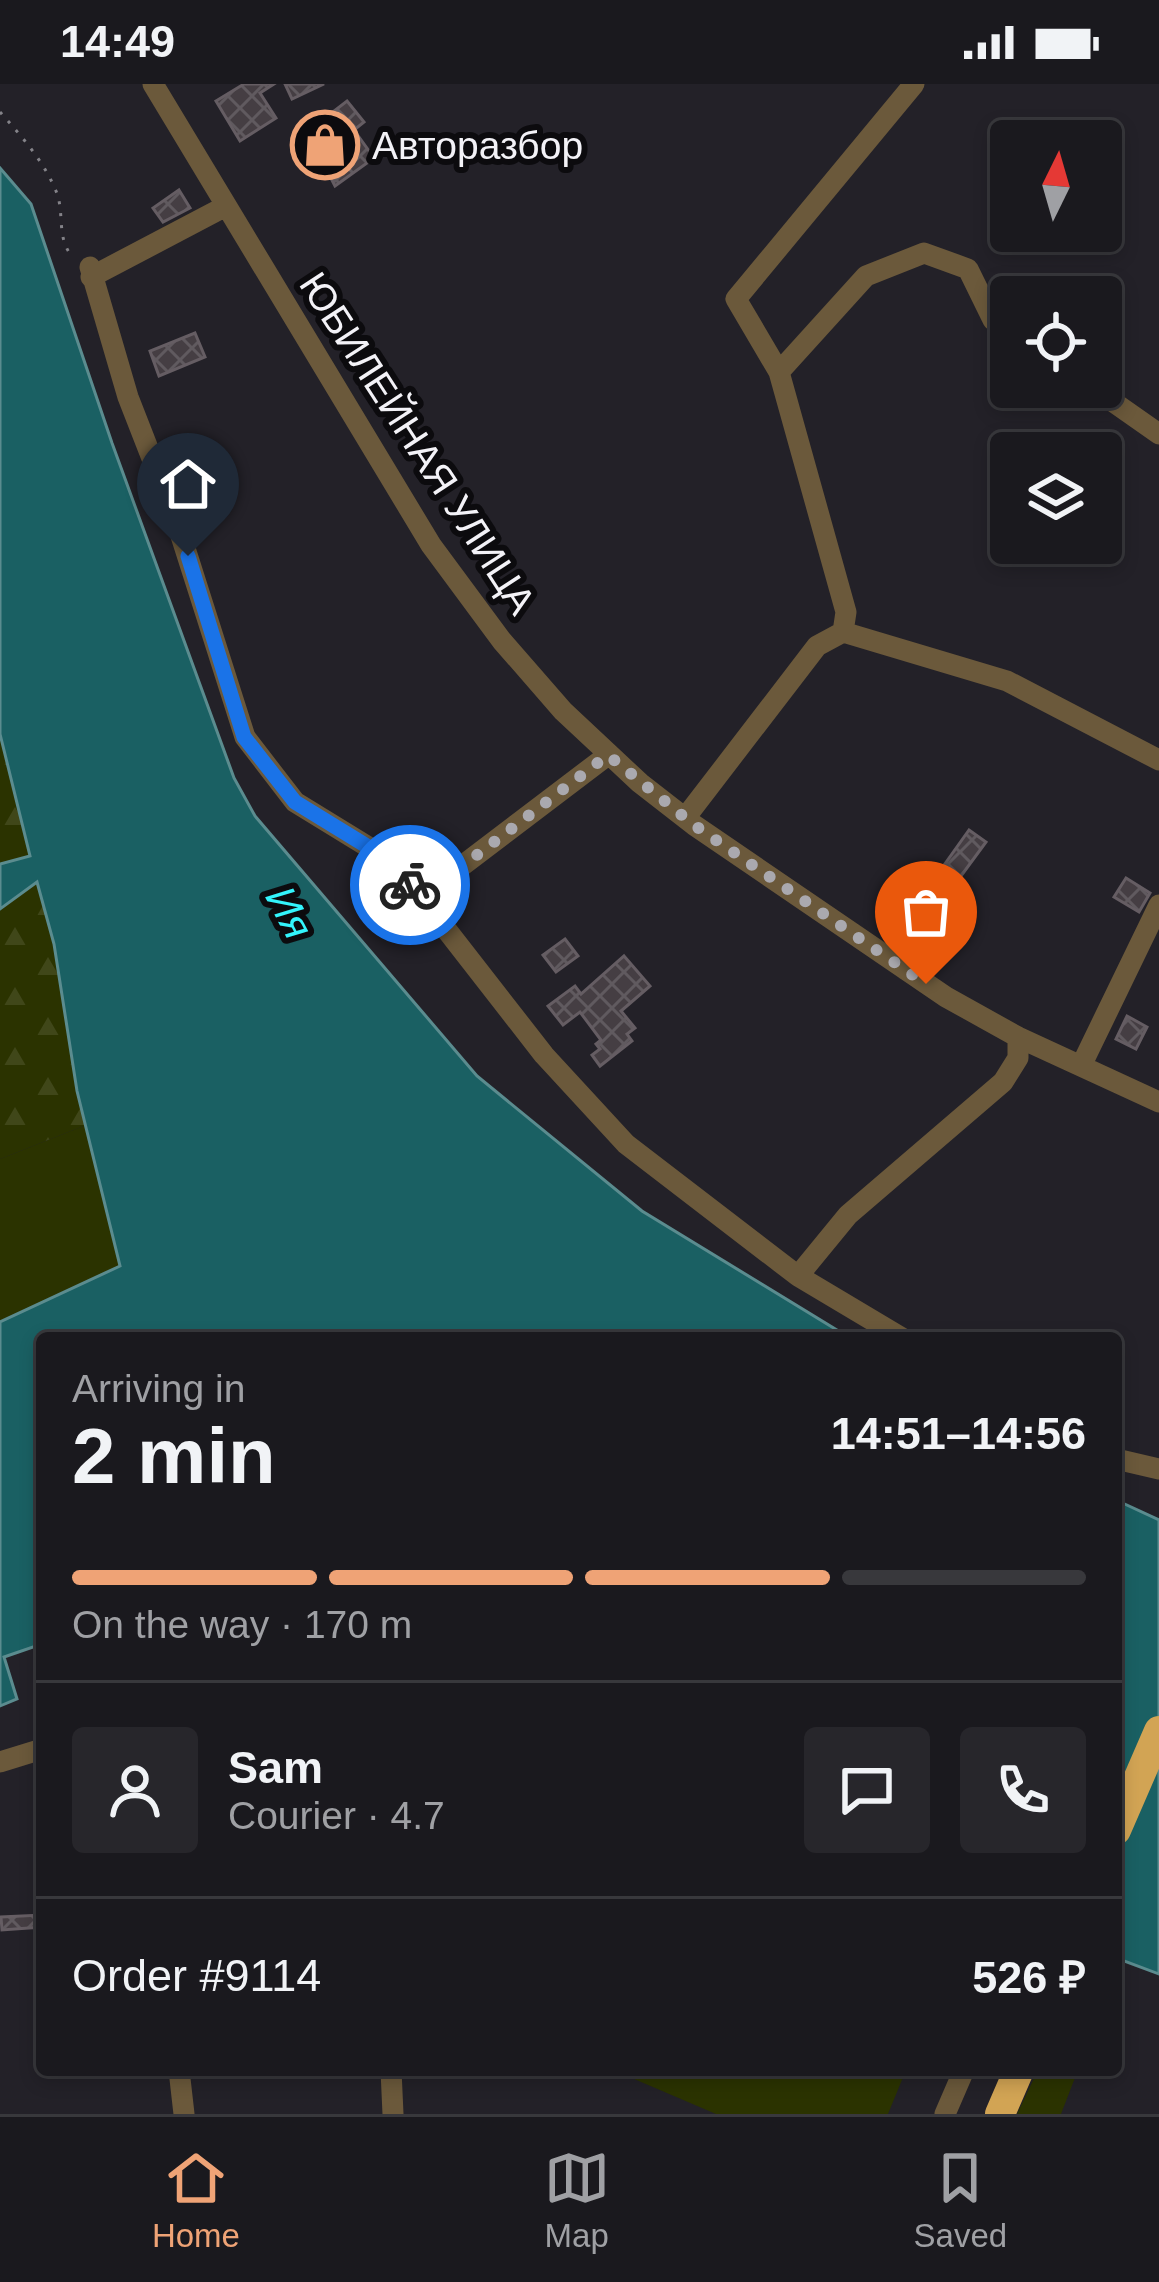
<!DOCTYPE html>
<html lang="en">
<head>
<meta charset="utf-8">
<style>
	body { margin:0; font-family:Arial,sans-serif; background:#27262b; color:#f1f3f6; height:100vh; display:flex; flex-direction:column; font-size:45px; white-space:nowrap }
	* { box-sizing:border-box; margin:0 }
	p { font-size:39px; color:#9fa0a4 }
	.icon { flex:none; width:66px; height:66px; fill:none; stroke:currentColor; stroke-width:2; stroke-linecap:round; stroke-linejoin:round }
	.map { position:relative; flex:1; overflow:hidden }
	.panel { position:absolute; left:36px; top:1248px; width:1086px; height:744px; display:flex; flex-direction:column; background:#1a191e; border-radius:12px; box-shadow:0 6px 18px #0003,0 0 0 3px #38383c }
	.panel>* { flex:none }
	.needle { width:78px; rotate:5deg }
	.buttons { position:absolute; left:990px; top:36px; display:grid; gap:24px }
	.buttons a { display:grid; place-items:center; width:132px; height:132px; border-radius:12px; background:#1a191e; box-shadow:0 6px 18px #0003,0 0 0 3px #38383c; font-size:60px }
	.pin { position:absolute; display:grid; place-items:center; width:102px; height:102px; color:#fff; margin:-123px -51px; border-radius:50% 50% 50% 0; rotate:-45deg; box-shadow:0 0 12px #0007 }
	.pin .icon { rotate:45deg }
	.courier { position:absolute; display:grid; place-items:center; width:120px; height:120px; margin:-60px; border:9px solid #1a73e8; border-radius:50%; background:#fff; color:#222; box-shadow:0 3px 15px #0007 }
	.head em { font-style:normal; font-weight:800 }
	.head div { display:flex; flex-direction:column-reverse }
	.head { display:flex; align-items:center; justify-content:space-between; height:204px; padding:0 36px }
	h1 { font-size:78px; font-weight:800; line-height:90px }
	.bar { display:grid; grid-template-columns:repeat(4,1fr); gap:18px 12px; align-content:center; height:144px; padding:0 36px }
	.bar i { height:15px; border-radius:9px; background:#38383c }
	.bar .on { background:#efa376 }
	.bar p { grid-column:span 4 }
	.line { display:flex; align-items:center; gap:30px; padding:0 36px; border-top:3px solid #38383c }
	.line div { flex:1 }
	.round { display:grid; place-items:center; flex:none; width:126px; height:126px; border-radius:12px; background:#27262b }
	.status { display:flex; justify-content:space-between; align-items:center; height:84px; padding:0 60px; background:#1a191e; direction:ltr }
	.status svg { height:33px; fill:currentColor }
	.dock { display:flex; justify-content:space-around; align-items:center; height:168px; border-top:3px solid #38383c; background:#1a191e; font-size:33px; color:#9fa0a4 }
	.dock a { display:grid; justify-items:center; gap:6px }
	.dock .on { color:#efa376 }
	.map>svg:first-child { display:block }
</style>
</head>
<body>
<div class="status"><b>14:49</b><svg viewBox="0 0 49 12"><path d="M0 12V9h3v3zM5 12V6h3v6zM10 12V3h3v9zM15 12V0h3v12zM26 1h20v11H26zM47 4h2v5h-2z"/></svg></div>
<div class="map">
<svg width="1159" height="2030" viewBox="0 0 1159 2030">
	<defs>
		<pattern id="forest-firs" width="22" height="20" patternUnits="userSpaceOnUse" patternTransform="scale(3)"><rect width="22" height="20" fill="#2b3300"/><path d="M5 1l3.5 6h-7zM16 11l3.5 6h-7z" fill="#404719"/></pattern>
		<pattern id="building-cross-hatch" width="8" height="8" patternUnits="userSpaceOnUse" patternTransform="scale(3)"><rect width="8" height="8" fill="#453e43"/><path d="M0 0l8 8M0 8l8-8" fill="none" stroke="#605a5f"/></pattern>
	</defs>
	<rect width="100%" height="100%" fill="#232128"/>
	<path fill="#2b3300" d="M86 1041 120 1182 0 1238V1075Z
		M613 1986H906L888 2030H716Z
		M1038 1986H1078L1061 2030H1017Z"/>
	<path fill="url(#forest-firs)" d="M0 650 30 773 0 780Z
		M37 797 54 860 86 1041 0 1075V825Z"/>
	<path fill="#1a6063" stroke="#5b8c8f" stroke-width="3" d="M0 84 31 120 112 359 234 694 255 732 477 992 642 1127 850 1254H42V1560L4 1573 17 1615 0 1622V1238L120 1182 77 1007 54 860 37 798 0 825V780L30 772 0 650Z
		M1116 1416 1159 1436V1890L1116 1874Z"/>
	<path fill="url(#building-cross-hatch)" stroke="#655d63" stroke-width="3" d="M244 0H274L260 9 276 34 240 57 216 17Z
		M285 0H324L292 15Z
		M347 17 364 38 354 46 374 74 335 102 307 48Z
		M179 106 190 124 163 138 153 124Z
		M195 249 205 273 159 292 150 267Z
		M969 746 986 758 936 826 920 815Z
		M1126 794 1150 809 1139 828 1114 813Z
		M565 855 578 872 556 888 543 871Z
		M624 872 650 902 621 927 635 944 627 950 632 957 600 982 592 971 600 965 596 960 601 956 580 928 563 941 548 922 575 902 581 910Z
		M1127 932 1147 943 1136 965 1116 955Z
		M42 1831V1843L2 1846 1 1833Z"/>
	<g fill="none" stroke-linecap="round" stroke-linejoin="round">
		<path stroke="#848389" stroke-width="3" stroke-dasharray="3 9" stroke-linecap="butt" d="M0 28C22 53 43 76 56 107 65 128 56 154 72 172"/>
		<path stroke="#6b593b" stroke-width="21" d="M153 0 431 461 502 557 563 627 640 699 694 741 946 913 1018 953 1159 1018
			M90 183 128 313 176 436 245 653 295 718 383 772 421 813 544 971 626 1060 798 1192 902 1254
			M91 193 226 122
			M779 288 866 192 924 169 968 185 993 236 1011 247
			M1092 303 1159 350
			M843 548 1007 597 1159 676
			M685 734 817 562 843 548 846 528 779 288 736 215 914 0
			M421 813 608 671
			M906 886 938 841
			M1081 982 1159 821
			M798 1192 848 1131 1003 998 1018 974V953
			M1116 1375 1159 1385
			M0 1678 42 1665
			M179 1986 184 2030
			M391 1986 393 2030
			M945 2030 964 1986"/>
		<path stroke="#d2a454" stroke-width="30" d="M1116 1746 1159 1647
			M1000 2030 1019 1986"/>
	</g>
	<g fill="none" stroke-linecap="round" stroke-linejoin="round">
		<path stroke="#aaa9af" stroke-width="12" stroke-dasharray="0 21.6" d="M410 801 422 813 608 671 694 741 926 900"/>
		<path stroke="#1a73e8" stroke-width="15" d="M188 472 244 653 295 718 383 772 410 801"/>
	</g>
	<defs>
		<symbol id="shop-ring" viewBox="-11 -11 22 22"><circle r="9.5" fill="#0c0b0e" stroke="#efa376" stroke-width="1.5"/><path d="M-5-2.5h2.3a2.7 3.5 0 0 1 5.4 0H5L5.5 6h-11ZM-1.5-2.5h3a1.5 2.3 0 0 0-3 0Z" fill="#efa376"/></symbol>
	</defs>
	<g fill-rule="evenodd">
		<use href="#shop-ring" x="287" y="23" width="76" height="76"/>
	</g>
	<g text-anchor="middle" stroke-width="12" stroke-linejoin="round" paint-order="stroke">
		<g font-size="39" fill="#f3f2f7" stroke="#0c0b0e" text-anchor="start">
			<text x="372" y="75">Авторазбор</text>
		</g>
		<g font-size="39" fill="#f3f2f7" stroke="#0c0b0e">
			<text transform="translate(418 359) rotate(57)" y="14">ЮБИЛЕЙНАЯ УЛИЦА</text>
		</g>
		<g font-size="42" font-style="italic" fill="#33f4fc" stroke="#0c0b0e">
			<text transform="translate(290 828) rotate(62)" y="15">Ия</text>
		</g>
	</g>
</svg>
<div class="buttons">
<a><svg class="needle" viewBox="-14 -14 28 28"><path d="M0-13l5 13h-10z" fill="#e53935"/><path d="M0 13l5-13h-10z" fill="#9fa0a4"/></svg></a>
<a><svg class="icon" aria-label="locate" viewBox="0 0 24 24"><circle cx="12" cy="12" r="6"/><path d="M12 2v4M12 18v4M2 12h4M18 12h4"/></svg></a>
<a><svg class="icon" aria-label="layers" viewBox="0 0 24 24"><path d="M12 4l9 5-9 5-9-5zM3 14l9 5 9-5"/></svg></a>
</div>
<div class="pin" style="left:926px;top:900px;background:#ea580c"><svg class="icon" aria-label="bag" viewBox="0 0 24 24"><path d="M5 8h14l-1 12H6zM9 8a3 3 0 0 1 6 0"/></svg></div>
<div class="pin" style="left:188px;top:472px;background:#1f2937"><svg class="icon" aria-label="home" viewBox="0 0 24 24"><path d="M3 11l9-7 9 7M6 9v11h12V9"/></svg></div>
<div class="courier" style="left:410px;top:801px"><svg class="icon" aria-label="bike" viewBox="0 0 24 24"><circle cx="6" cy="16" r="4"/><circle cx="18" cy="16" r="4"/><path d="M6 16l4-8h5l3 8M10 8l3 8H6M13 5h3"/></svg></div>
<section class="panel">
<div class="head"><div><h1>2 min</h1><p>Arriving in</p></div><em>14:51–14:56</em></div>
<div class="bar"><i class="on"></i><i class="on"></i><i class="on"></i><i></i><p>On the way · 170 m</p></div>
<div class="line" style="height:216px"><a class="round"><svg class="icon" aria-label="person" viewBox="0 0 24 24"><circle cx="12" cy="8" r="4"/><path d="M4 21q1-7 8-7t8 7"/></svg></a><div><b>Sam</b><p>Courier · 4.7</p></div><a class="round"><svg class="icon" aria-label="chat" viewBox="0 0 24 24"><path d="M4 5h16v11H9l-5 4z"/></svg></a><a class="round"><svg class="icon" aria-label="phone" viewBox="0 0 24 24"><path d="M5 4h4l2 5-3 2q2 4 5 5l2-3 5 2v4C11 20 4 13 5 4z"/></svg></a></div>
<div class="line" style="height:156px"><div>Order #9114</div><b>526 ₽</b></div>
</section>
</div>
<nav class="dock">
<a class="on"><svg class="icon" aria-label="home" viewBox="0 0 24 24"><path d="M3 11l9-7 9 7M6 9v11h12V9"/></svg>Home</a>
<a><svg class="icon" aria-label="map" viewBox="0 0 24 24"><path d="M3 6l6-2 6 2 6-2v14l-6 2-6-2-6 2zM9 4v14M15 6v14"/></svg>Map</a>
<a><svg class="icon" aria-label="saved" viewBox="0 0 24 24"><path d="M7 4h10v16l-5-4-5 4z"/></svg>Saved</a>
</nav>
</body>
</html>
